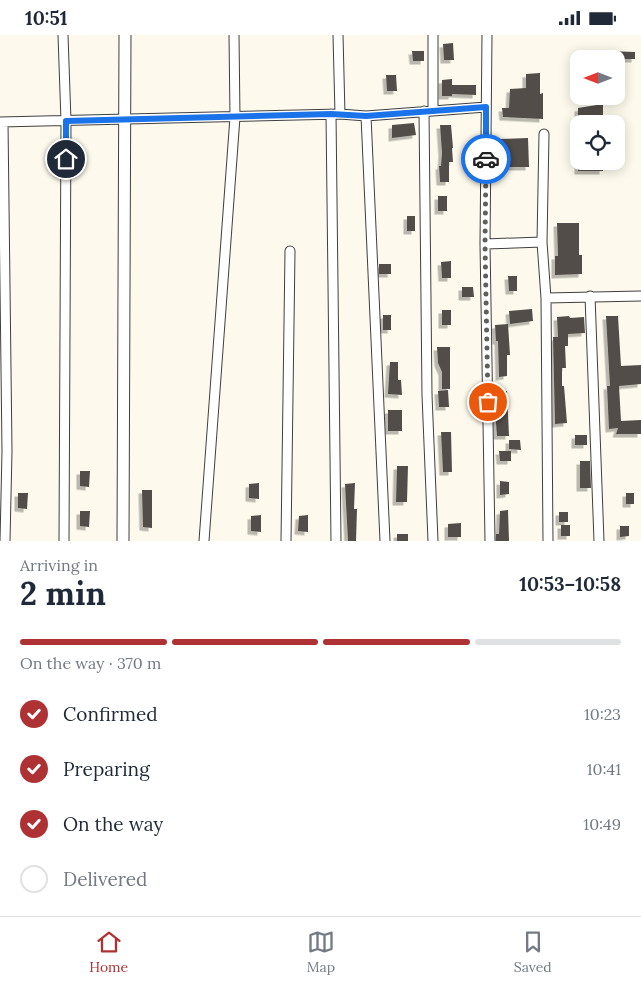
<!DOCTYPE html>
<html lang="en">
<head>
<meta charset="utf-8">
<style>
	body { margin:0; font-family:Lora,serif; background:#f6f6f7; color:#1f2937; height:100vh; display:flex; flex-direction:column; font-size:19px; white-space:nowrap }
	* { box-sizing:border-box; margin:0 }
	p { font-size:16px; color:#747a83 }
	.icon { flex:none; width:28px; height:28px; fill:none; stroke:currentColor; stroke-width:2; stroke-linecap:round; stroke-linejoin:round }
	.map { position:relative; height:506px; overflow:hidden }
	.drawer { display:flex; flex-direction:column; background:#fff; flex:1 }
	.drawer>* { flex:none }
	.needle { width:32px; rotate:270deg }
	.buttons { position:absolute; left:570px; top:15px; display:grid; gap:10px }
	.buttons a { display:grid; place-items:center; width:55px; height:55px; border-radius:10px; background:#fff; box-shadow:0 2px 12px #0003; font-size:25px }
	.pin { position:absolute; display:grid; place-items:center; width:42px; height:42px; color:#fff; margin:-21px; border:2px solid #fff; border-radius:50%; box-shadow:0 1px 5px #0007 }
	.courier { position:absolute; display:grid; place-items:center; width:50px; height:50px; margin:-25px; border:4px solid #1a73e8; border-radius:50%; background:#fff; color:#222; box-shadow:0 1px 6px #0007 }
	.headline em { font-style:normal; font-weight:700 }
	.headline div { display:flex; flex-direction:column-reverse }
	.headline { display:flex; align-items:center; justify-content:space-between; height:85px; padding:0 20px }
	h1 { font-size:32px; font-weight:700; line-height:38px }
	.bar { display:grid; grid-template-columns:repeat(4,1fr); gap:8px 5px; align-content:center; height:60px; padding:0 20px }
	.bar i { height:6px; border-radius:4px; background:#e0e1e3 }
	.bar .current { background:#ae3234 }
	.bar p { grid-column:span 4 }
	ol { padding:0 20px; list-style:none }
	li { display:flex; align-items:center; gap:15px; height:55px }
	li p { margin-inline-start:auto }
	li .icon { padding:5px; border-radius:50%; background:#ae3234; color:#fff; stroke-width:4 }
	li:last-child { color:#747a83 }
	li i { width:28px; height:28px; border:2px solid #e0e1e3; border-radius:50% }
	.status { display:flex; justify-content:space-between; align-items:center; height:35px; padding:0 25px; background:#fff; direction:ltr }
	.status svg { height:14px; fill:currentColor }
	.menu { display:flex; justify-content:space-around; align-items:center; height:70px; border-top:1px solid #e0e1e3; background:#fff; font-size:14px; color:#747a83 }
	.menu a { display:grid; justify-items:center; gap:2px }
	.menu .current { color:#ae3234 }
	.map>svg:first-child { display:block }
</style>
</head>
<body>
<div class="status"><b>10:51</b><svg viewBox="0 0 49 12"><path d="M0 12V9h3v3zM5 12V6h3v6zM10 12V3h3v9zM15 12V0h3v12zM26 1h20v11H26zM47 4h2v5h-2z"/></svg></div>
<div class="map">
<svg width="641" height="506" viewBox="0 0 641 506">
	<defs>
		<filter id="shadow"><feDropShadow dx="-3.5" dy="3.5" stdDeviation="0" flood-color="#0004"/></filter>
	</defs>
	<rect width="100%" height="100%" fill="#fdfaed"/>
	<path fill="#534e49" filter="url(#shadow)" d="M453 8 454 25H444L443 9Z
		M412 16H424V26H413Z
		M607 16 635 17V24H624V42H616V24H607Z
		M540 38V59L543 58V84L503 82 502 73H509L510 54 526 53V39Z
		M386 40H396L397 56H387Z
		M452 44V50H476V60L452 59V61H442V45Z
		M603 69V89H578V73Z
		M414 88 416 100 392 103V90Z
		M440 90H451L453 113H452L453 127H449V147H440L439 131H441L442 118Z
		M528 103 529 132H500V104Z
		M578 126H603V136H578Z
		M438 161H447V176H438Z
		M407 181H415V196H407Z
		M557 188H579V220H582V239L555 240V221H558Z
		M451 226V243H442L441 227Z
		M379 229H391V239H379Z
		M508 241H517V256H509Z
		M462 252H473L474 262H462Z
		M532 274 533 286 510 289 509 276Z
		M442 275H451V290H442Z
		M383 280H391V295H383Z
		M569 281 570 283 584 282 585 298 568 299V311H565L566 333H562V351H564L567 388 555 389 553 302H558L557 282Z
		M606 281H618L621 331 641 330V349L619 351 621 386 641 385V399H616L618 393 609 394 607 351H610Z
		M508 289 510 320H507V341L499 342 498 306H496L495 290Z
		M437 312H450V354H442V337L438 328Z
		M390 327H398V345H401L402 360 388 359Z
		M448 355 449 372H439L438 356Z
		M507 356 509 401H497L495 375H496L495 357Z
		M388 375H402V396H388Z
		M441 397H451L452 437H443Z
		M575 400H587V410H575Z
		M509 405H520L521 415 509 414Z
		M499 416H511V426H500Z
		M580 426H590L591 453H580Z
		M397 431H408L407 467H396Z
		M80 436H90L89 452 80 451Z
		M500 446 509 447V459L500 460Z
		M259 448V464L249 463V449Z
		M355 448 354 474H357L356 506H348L345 449Z
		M142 455H152V493L143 492Z
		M18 458H28L27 474 18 473Z
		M626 458H634V469H626Z
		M508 475 509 506H496V499H499L500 476Z
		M80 476H90L89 492 80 491Z
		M559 477H568V487H559Z
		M261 480V497L251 496V481Z
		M308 480V497L298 496 299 481Z
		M461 488V502H448V489Z
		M561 490H570V501H561Z
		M620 491H629V501L620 502Z
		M397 499H408V506H397Z"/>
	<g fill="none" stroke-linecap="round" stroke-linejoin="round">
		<defs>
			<path id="minor" d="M63 0 66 86 64 506
				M338 0 340 79
				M433 0V76
				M487 0 485 209 490 506
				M424 76 427 360 433 506
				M331 79 336 506
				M366 81 385 506
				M0 87 340 79 366 81 486 72
				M3 87 7 416 5 506
				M544 99 542 207 546 263 548 506
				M485 209 542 207
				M590 261 599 506
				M546 263 641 261
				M204 506 235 82 234 0
				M286 506 290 216"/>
			<path id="tertiary" d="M123 506 125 0"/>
		</defs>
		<use href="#minor" stroke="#3f3f3f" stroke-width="11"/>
		<use href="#tertiary" stroke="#3f3f3f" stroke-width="13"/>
		<use href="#minor" stroke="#fff" stroke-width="9"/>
		<use href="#tertiary" stroke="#fff" stroke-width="11"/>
	</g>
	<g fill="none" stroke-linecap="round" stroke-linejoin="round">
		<path stroke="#605f5b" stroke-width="5" stroke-dasharray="0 9" d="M486 124 485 209 488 367"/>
		<path stroke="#1a73e8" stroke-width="6" d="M66 124V86L331 79 366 81 486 72V124"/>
	</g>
</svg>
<div class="buttons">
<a><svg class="needle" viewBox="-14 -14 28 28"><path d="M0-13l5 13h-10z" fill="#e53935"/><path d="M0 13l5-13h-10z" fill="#747a83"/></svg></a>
<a><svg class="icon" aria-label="locate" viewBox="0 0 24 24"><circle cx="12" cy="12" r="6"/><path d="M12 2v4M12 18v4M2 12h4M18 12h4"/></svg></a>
</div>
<div class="pin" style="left:488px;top:367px;background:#ea580c"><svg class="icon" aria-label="bag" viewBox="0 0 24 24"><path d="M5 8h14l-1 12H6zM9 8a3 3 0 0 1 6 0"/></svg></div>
<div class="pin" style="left:66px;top:124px;background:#1f2937"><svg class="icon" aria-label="home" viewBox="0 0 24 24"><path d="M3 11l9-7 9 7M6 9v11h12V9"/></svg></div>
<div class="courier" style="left:486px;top:124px"><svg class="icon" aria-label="car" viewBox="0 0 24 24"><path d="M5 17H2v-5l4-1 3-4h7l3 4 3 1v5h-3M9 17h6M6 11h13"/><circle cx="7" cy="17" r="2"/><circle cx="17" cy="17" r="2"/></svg></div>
</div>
<section class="drawer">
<div class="headline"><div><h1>2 min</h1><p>Arriving in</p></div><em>10:53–10:58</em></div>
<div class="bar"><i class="current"></i><i class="current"></i><i class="current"></i><i></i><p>On the way · 370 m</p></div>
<ol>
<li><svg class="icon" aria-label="check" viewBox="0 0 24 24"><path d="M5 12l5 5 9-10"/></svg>Confirmed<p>10:23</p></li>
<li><svg class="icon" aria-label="check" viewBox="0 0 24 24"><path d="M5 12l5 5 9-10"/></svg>Preparing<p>10:41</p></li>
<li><svg class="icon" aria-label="check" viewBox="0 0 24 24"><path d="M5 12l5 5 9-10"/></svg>On the way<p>10:49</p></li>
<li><i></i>Delivered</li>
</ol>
</section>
<nav class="menu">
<a class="current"><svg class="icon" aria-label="home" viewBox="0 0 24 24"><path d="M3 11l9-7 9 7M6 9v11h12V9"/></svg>Home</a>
<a><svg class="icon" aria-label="map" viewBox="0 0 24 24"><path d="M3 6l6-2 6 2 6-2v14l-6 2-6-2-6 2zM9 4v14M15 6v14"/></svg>Map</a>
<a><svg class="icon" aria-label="saved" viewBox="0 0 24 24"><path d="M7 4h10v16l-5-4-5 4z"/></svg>Saved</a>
</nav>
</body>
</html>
